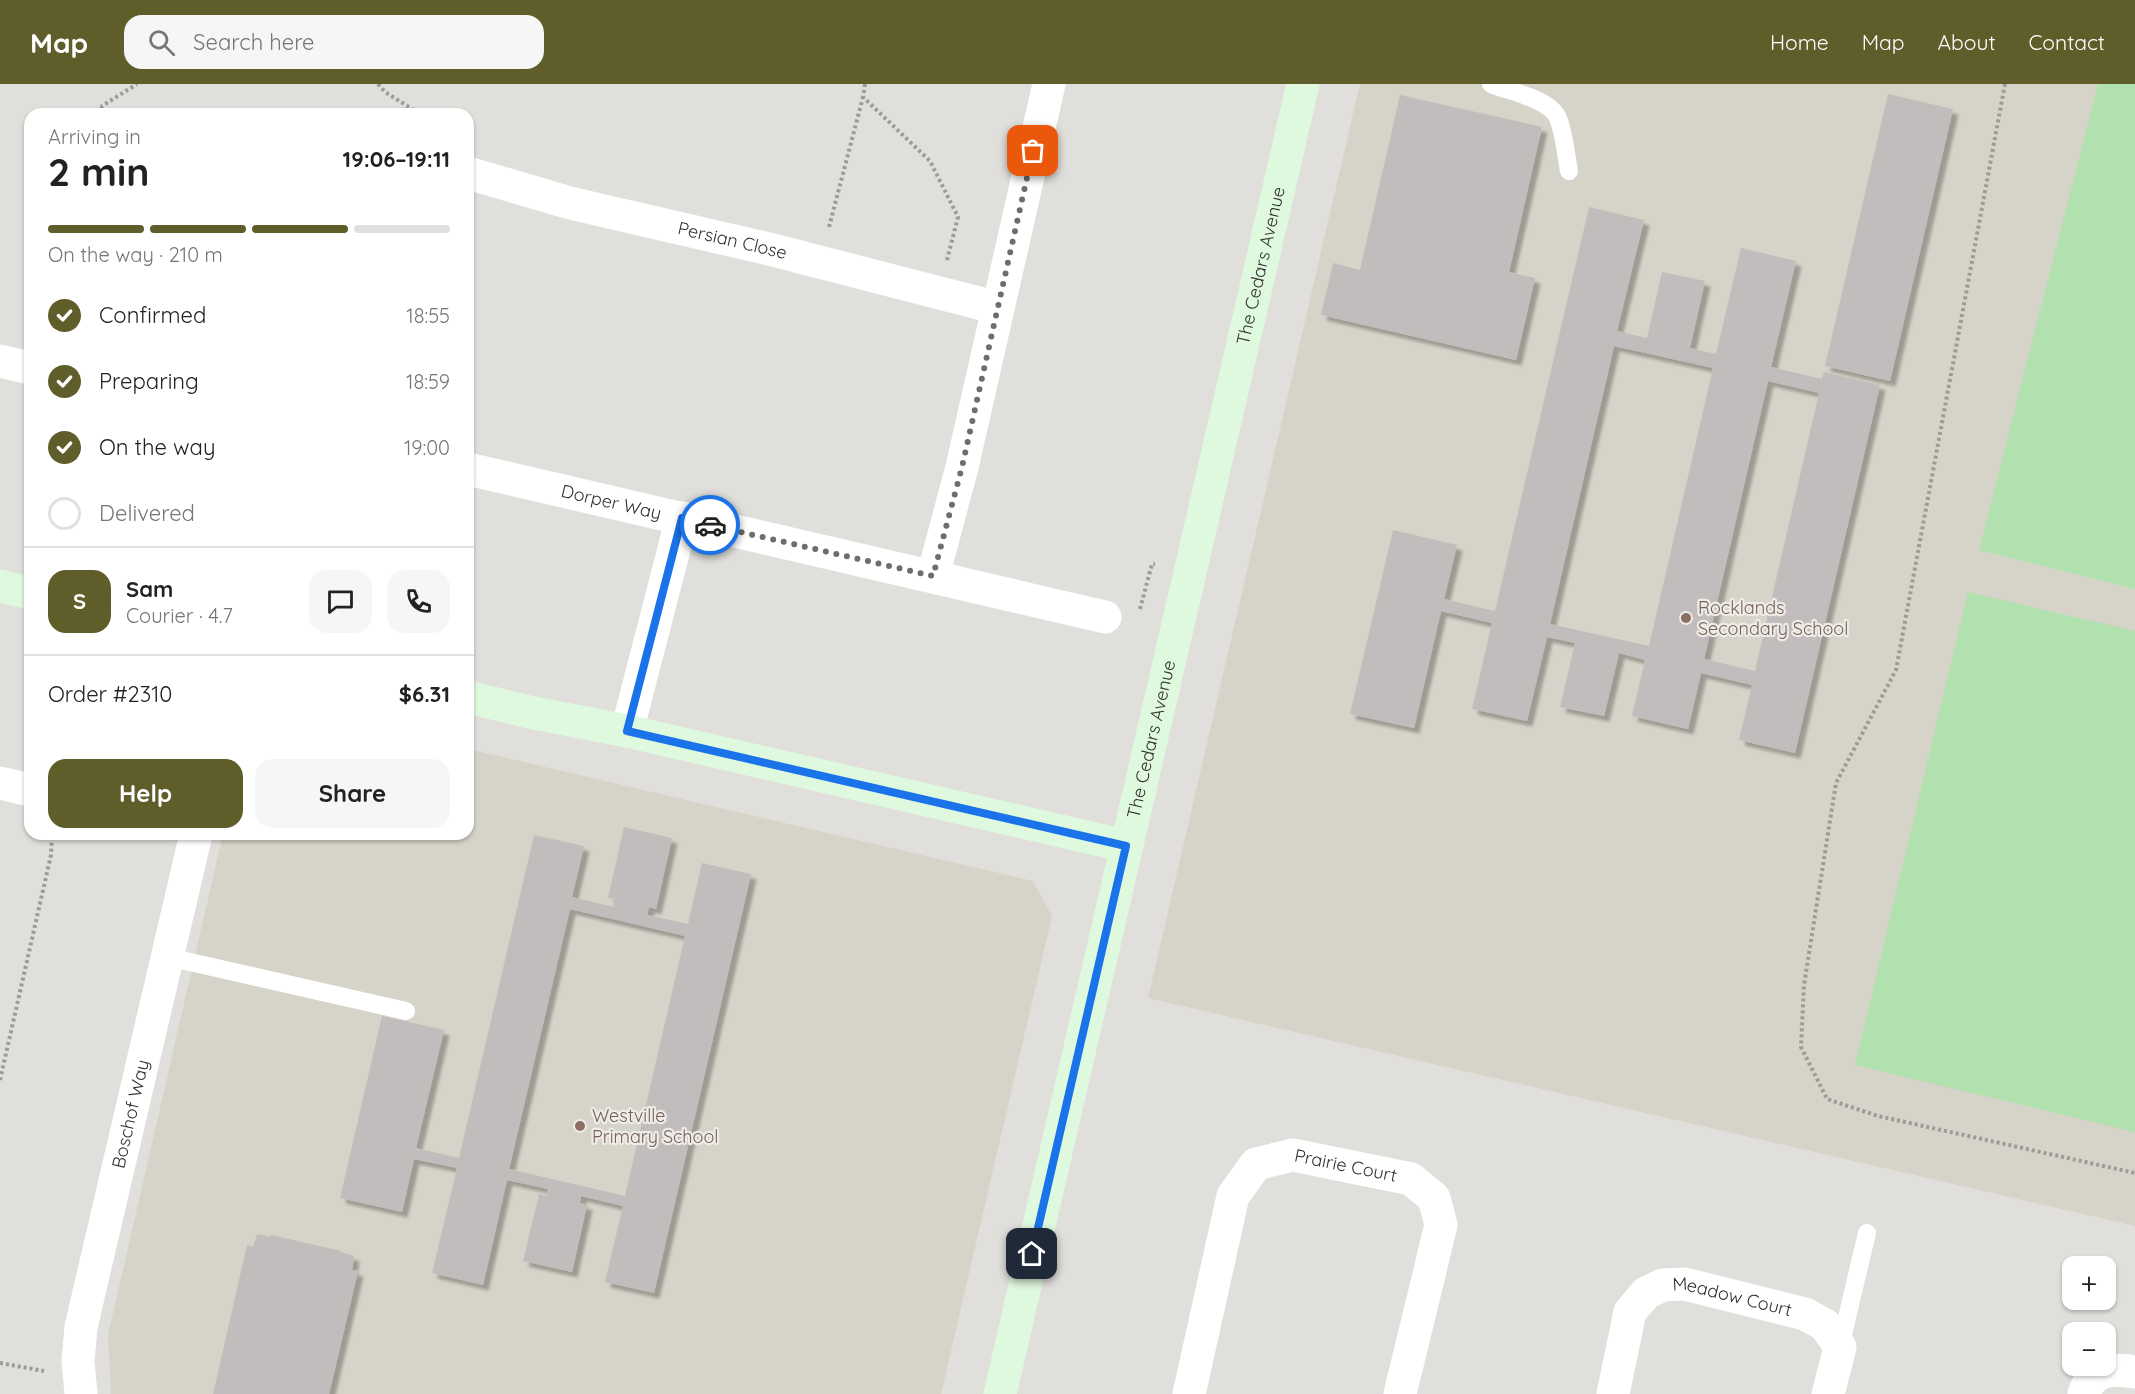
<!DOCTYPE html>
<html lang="en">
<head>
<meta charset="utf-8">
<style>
	body { margin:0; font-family:Quicksand,sans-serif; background:#f6f6f6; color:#222; height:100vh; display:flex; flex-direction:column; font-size:22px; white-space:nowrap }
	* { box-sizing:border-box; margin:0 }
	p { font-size:20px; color:#767676 }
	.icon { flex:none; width:33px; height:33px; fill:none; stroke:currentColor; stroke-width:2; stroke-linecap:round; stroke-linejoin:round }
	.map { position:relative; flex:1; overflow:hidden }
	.drawer { position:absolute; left:24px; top:24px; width:450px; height:732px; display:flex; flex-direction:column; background:#fff; border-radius:18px; box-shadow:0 2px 4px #0004 }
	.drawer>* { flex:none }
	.buttons { position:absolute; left:2062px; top:1172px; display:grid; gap:12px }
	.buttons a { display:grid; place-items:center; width:54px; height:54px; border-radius:12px; background:#fff; box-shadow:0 2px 4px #0004; font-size:30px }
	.pin { position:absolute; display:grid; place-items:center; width:51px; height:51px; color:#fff; margin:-26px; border-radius:12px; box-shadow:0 3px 9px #0006 }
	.courier { position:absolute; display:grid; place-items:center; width:60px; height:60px; margin:-30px; border:4px solid #1a73e8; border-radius:50%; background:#fff; color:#222; box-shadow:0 2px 8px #0007 }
	.summary em { font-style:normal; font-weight:700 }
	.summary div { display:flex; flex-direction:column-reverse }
	.summary { display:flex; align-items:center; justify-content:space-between; height:102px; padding:0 24px }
	h1 { font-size:39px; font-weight:700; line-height:45px }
	.bar { display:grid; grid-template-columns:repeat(4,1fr); gap:9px 6px; align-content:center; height:72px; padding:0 24px }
	.bar i { height:8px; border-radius:4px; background:#e0e0e0 }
	.bar .active { background:#5f5e2b }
	.bar p { grid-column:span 4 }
	.line { display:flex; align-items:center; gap:15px; padding:0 24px; border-top:2px solid #e0e0e0 }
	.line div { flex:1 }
	.round { display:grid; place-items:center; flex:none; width:63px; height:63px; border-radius:18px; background:#f6f6f6 }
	ol { padding:0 24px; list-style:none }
	li { display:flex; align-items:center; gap:18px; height:66px }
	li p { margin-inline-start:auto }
	li .icon { padding:6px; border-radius:50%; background:#5f5e2b; color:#fff; stroke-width:4 }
	li:last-child { color:#767676 }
	li i { width:33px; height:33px; border:3px solid #e0e0e0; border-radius:50% }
	.button { display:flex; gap:12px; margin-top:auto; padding:12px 24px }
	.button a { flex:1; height:69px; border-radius:18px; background:#5f5e2b; color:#fff; font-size:24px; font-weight:700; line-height:69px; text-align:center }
	.button a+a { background:#f6f6f6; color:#222 }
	header { display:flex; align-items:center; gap:36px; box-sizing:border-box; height:84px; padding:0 30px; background:#5f5e2b; color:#fff }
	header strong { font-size:28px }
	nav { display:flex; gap:33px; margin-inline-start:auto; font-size:21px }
	.search { width:420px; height:54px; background:#f6f6f6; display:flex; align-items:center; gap:15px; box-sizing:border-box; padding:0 21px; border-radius:18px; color:#767676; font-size:22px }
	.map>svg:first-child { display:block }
</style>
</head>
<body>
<header>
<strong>Map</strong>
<div class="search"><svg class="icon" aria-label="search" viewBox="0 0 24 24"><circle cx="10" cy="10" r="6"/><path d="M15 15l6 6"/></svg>Search here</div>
<nav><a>Home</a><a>Map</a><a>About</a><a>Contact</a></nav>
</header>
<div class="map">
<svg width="2135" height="1310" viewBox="0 0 2135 1310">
	<defs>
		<filter id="shadow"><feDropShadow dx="5.5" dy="5.5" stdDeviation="1.5" flood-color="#0004"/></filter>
	</defs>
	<rect width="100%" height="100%" fill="#e0dfdb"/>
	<path fill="#d6d3c8" d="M1360 0H2135V1142L1148 914Z
		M468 665 1033 797 1052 832 941 1310H111L108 1251 223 750H468Z"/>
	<path fill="#b0e1ae" d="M2098 0H2135V505L1979 466Z
		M1968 508 2135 547V1048L1855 981Z"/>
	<path fill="#c2bdbc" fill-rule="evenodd" filter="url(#shadow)" d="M1888 10 1953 25 1890 297 1825 282Z
		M1400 11 1542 43 1509 188 1535 194 1516 276 1321 231 1333 179 1360 186Z
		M1589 123 1644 136 1617 247 1647 254 1662 188 1705 197 1690 264 1716 270 1741 164 1796 177 1771 283 1822 295 1824 288 1880 301 1795 669 1739 656 1752 601 1701 589 1688 645 1632 632 1645 576 1619 569 1604 632 1560 623 1575 559 1547 553 1527 637 1472 625 1492 539 1441 527 1414 644 1350 630 1393 446 1457 461 1444 515 1495 527ZM1614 262 1713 284 1649 562 1550 540ZM1768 297 1819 309 1755 587 1704 575Z
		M624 743 672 754 656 825 649 823 647 831 688 840 702 779 751 790 654 1209 605 1198 623 1122 581 1112 580 1119 587 1121 572 1188 523 1177 539 1110 547 1112 548 1105 507 1096 483 1201 432 1189 457 1084 414 1075 402 1128 340 1114 382 932 444 946 416 1064 459 1074 534 751 584 762 572 813 614 823 615 815 608 814ZM570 825 685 852 625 1112 509 1085Z
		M257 1150 271 1153V1151L341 1167 340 1168 354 1172 352 1186 358 1187 329 1310H213L247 1161 253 1163Z"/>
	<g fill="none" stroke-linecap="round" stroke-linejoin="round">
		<path stroke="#9c9b98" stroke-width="4" stroke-dasharray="3 3" stroke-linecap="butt" d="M378 0 385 8 420 30
			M865 0 863 13 930 77 958 133 947 176
			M2005 0 1896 586 1836 699 1804 901 1801 963 1827 1015 1878 1032 2135 1089
			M100 30 102 22 137 0
			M829 143 863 13
			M1140 525 1152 480H1155
			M0 996 51 771 52 750
			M0 1279 44 1287"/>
		<path stroke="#fff" stroke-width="18" d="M1491 0C1509 7 1548 15 1557 32 1564 46 1566 72 1569 87
			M168 873 406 927
			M1840 1263 1867 1149"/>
		<g stroke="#fff" stroke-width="33">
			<path id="s1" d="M468 89 570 119 769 165 998 224"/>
			<path d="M0 277 30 284"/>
			<path id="s2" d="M468 385 1105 533"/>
			<path d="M933 492 962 383 1049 0"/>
			<path d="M627 647 682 434"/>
			<path d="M0 699 30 706"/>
			<path id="s3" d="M81 1310 78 1277 81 1243 196 750"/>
			<path id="s4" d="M1189 1310 1233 1112 1256 1080 1293 1071 1411 1095 1434 1114 1441 1141 1400 1310"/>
			<path id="s5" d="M1613 1310 1630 1228 1646 1209 1663 1201 1684 1200 1805 1230 1825 1241 1840 1263 1828 1310"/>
			<path d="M2084 1310C2091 1285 2113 1284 2135 1288"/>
		</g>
		<g stroke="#dff9de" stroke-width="33">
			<path d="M0 502 30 509"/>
			<path d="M468 613 529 628 627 647 1126 762"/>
			<path id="s6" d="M1000 1310 1303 0"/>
		</g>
	</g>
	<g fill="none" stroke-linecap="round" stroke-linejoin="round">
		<path stroke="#6e6d6b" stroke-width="6" stroke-dasharray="0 10.8" d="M710 441 933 492 962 383 1033 67"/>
		<path stroke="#1a73e8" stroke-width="8" d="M710 441 682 434 627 647 1126 762 1032 1170"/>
	</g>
	<g fill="#8d6e63" stroke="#edece8" stroke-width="2">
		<circle cx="1686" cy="534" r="6"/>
		<circle cx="580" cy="1042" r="6"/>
	</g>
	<g text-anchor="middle" stroke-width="4.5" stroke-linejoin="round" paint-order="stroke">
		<g font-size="18" fill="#31302f" stroke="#edece8">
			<text dy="6" stroke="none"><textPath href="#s1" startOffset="273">Persian Close</textPath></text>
			<text dy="6" stroke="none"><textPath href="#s6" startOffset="1158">The Cedars Avenue</textPath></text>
			<text dy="6" stroke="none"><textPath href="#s2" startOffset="147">Dorper Way</textPath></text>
			<text dy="6" stroke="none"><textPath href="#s6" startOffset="672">The Cedars Avenue</textPath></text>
			<text dy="6" stroke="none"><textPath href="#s3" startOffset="286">Boschof Way</textPath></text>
			<text dy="6" stroke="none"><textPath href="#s4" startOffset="334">Prairie Court</textPath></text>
			<text dy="6" stroke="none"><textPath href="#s5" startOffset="198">Meadow Court</textPath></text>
		</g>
		<g font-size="18" fill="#785e54" stroke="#edece8" text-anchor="start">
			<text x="1698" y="530">Rocklands<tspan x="1698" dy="21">Secondary School</tspan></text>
			<text x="592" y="1038">Westville<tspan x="592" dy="21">Primary School</tspan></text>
		</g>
	</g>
</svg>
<div class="buttons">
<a>+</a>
<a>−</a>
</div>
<div class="pin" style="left:1033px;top:67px;background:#ea580c"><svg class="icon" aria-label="bag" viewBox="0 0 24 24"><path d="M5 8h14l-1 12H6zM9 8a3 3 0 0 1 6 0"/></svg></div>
<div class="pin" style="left:1032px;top:1170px;background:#1f2937"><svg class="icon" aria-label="home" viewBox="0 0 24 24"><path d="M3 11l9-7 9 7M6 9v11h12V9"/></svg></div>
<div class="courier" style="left:710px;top:441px"><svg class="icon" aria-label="car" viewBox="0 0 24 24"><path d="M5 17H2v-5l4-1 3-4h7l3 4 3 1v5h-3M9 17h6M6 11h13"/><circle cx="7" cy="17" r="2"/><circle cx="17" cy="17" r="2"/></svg></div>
<section class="drawer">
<div class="summary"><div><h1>2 min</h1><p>Arriving in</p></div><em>19:06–19:11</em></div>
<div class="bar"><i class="active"></i><i class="active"></i><i class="active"></i><i></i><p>On the way · 210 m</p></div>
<ol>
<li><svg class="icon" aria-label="check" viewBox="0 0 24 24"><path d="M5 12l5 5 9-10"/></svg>Confirmed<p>18:55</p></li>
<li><svg class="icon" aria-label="check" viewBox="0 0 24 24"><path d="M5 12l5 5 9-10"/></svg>Preparing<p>18:59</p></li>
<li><svg class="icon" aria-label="check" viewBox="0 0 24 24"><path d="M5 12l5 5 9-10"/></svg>On the way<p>19:00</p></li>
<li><i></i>Delivered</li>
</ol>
<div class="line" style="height:108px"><b class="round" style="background:#5f5e2b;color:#fff">S</b><div><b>Sam</b><p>Courier · 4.7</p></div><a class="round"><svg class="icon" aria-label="chat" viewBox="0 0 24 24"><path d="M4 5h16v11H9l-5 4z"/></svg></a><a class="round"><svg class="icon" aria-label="phone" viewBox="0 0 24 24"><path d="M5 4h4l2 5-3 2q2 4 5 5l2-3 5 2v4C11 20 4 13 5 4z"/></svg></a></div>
<div class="line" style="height:78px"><div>Order #2310</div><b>$6.31</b></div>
<div class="button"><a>Help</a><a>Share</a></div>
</section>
</div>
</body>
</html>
